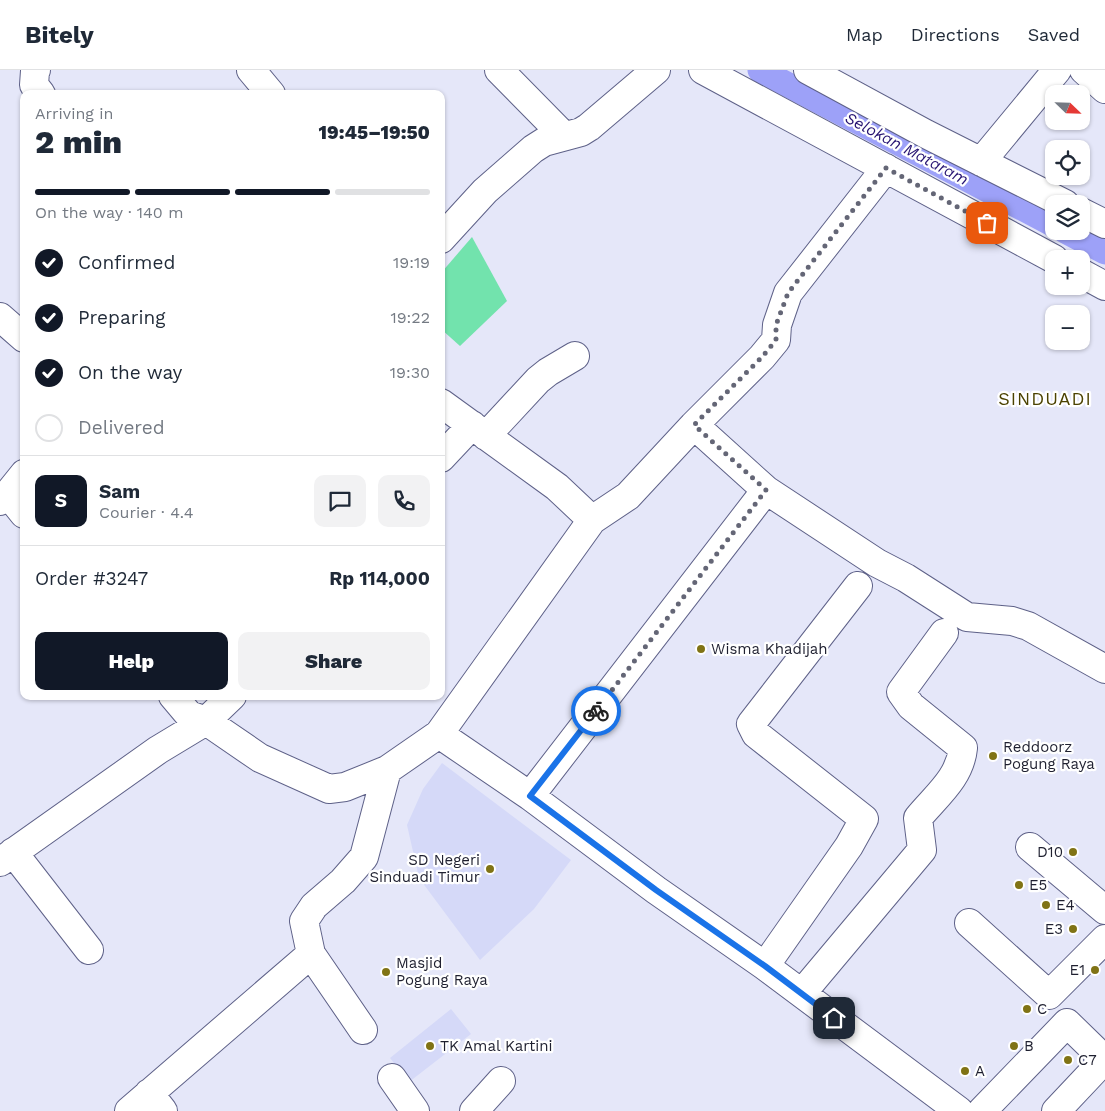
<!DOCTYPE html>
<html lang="en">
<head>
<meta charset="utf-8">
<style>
	body { margin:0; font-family:"Work Sans",sans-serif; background:#f2f2f3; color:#1f2937; height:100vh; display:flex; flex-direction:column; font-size:19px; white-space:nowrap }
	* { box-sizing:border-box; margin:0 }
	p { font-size:16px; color:#747a83 }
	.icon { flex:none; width:28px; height:28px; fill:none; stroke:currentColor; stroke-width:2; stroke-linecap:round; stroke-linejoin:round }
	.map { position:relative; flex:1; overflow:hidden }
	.drawer { position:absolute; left:20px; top:20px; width:425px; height:610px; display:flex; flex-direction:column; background:#fff; border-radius:10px; box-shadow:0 1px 4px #0004 }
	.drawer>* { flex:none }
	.needle { width:32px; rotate:113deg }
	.fabs { position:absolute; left:1045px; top:15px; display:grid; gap:10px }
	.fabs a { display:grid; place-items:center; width:45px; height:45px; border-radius:10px; background:#fff; box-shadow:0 1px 4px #0004; font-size:25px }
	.pin { position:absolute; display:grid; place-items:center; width:42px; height:42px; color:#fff; margin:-21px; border-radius:10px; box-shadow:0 2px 8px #0006 }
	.courier { position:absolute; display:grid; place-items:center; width:50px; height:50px; margin:-25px; border:4px solid #1a73e8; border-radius:50%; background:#fff; color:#222; box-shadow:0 1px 6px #0007 }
	.head em { font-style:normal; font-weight:800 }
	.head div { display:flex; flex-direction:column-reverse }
	.head { display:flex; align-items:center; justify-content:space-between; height:85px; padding:0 15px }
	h1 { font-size:32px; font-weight:800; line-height:38px }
	.bar { display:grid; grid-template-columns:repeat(4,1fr); gap:8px 5px; align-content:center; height:60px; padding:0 15px }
	.bar i { height:6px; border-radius:4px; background:#e0e1e3 }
	.bar .selected { background:#111827 }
	.bar p { grid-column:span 4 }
	.line { display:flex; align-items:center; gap:12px; padding:0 15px; border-top:1px solid #e0e1e3 }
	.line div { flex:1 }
	.round { display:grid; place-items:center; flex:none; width:52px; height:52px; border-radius:10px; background:#f2f2f3 }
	ol { padding:0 15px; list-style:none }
	li { display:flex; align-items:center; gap:15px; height:55px }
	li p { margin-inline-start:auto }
	li .icon { padding:5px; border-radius:50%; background:#111827; color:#fff; stroke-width:4 }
	li:last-child { color:#747a83 }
	li i { width:28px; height:28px; border:2px solid #e0e1e3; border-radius:50% }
	.primary-button { display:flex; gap:10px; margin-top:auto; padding:10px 15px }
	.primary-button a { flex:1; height:58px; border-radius:10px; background:#111827; color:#fff; font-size:20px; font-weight:800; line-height:58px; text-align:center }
	.primary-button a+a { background:#f2f2f3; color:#1f2937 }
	header { display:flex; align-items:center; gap:30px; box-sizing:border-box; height:70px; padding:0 25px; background:#fff; border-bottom:1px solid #e0e1e3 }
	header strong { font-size:24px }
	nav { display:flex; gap:28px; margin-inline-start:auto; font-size:18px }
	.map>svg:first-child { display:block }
</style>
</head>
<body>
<header>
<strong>Bitely</strong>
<nav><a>Map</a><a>Directions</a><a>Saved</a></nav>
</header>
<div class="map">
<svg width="1105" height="1041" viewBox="0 0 1105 1041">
	<rect width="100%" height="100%" fill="#e5e7f9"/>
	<path fill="#d5d9f8" d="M442 693 571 790 534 839 480 890 419 808 407 755 423 719Z
		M451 939 471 964 409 1012 390 988Z"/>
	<path fill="#72e3ad" d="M472 167 507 231 460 276 441 259V203Z"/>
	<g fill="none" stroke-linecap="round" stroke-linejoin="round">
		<path stroke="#9da1f8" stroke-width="25" d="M760 0 1054 155
			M1065 161 1105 182"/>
		<defs>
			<path id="minor" d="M36 0 35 1 34 15 41 24
				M251 0 271 24
				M499 0 564 66
				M703 0 1054 189
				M808 0 926 64 1065 134
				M1084 0 1105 19
				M981 92 1057 0
				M1081 142 1105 154
				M441 169 485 121 533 79 544 72 581 62 589 57 656 0
				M1081 203 1105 216
				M0 247 24 268
				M441 333 557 417 592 450
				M694 355 766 420 877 493 906 508 967 547 1012 551 1028 556 1105 599
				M486 366 538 310 548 302 575 286
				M441 388 472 355
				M8 424 24 444
				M0 431 8 424 24 404
				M173 626 189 645 206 651 260 688 329 719 345 717 387 700 439 664 530 726 656 820 765 896 959 1041
				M439 664 592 450 628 426 694 355 762 287 776 270 777 255 788 223 886 98
				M530 726 766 420
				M1030 777 1105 840
				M13 782 89 880
				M0 792 158 680 206 651 232 626
				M969 853 1049 925 1105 869
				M311 884 363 960
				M765 896 849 776 864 749 756 664 751 654 858 516
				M802 923 922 780 918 748C936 726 960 708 963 678L911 636 901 622 944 563
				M392 1008 415 1041
				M149 1023 163 1041
				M129 1041 311 884 304 851 314 836 343 811 364 787 387 700
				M474 1041 501 1011
				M982 1041 1067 953 1104 989
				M1056 1041 1105 989"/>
		</defs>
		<use href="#minor" stroke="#5e6188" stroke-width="30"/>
		<use href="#minor" stroke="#fff" stroke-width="28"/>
	</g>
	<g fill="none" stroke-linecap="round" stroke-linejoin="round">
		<path stroke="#646676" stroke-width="5" stroke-dasharray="0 9" d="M596 641 766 420 694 355 762 287 776 270V255L788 223 886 98 987 153"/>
		<path stroke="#1a73e8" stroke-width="6" d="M596 641 530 726 656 820 765 896 834 948"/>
	</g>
	<g fill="#807315" stroke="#fff" stroke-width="2">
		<circle cx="701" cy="579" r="5"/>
		<circle cx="993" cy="686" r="5"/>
		<circle cx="1073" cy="782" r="5"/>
		<circle cx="490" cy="799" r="5"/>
		<circle cx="1019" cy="815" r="5"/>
		<circle cx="1046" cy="835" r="5"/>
		<circle cx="1073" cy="859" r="5"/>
		<circle cx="1095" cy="900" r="5"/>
		<circle cx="386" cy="902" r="5"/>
		<circle cx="1027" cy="939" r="5"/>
		<circle cx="430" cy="976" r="5"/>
		<circle cx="1014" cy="976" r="5"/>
		<circle cx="1068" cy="990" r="5"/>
		<circle cx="965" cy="1001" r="5"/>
	</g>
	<g text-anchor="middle" stroke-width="4.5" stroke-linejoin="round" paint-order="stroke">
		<g font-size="15" fill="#1f2030" stroke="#fff" text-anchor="start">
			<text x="711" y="584">Wisma Khadijah</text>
			<text x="1003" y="682">Reddoorz<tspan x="1003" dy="17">Pogung Raya</tspan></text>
			<text x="1063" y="787" text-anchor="end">D10</text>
			<text x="480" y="795" text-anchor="end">SD Negeri<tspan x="480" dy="17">Sinduadi Timur</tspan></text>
			<text x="1029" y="820">E5</text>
			<text x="1056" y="840">E4</text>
			<text x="1063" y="864" text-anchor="end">E3</text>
			<text x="396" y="898">Masjid<tspan x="396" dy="17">Pogung Raya</tspan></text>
			<text x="1085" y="905" text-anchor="end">E1</text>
			<text x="1037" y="944">C</text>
			<text x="440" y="981">TK Amal Kartini</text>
			<text x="1024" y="981">B</text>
			<text x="1078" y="995">C7</text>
			<text x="975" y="1006">A</text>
		</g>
		<g font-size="16" font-style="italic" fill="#251271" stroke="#fff">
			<text transform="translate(907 78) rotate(28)" y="6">Selokan Mataram</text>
		</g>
		<g font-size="18" letter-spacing="1" fill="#4b4200" stroke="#fff">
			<text x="1045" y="335">SINDUADI</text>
		</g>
	</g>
</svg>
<div class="fabs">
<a><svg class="needle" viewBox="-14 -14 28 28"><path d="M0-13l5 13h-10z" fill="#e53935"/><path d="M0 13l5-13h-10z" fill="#747a83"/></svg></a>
<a><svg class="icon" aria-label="locate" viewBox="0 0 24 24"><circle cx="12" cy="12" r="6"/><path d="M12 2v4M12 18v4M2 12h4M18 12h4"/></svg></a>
<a><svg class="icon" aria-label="layers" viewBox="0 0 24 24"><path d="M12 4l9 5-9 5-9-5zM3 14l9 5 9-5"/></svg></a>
<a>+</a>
<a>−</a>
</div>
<div class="pin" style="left:987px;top:153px;background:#ea580c"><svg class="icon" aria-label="bag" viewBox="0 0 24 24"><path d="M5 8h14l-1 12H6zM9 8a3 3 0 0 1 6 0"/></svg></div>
<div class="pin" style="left:834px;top:948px;background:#1f2937"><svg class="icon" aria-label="home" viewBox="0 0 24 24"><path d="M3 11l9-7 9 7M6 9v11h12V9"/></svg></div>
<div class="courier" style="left:596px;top:641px"><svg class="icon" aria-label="bike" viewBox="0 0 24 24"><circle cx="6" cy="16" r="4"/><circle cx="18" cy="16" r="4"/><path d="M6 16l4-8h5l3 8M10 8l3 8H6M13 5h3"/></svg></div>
<section class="drawer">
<div class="head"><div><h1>2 min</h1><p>Arriving in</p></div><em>19:45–19:50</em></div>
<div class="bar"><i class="selected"></i><i class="selected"></i><i class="selected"></i><i></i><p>On the way · 140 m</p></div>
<ol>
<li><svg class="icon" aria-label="check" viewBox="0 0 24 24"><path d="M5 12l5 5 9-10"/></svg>Confirmed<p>19:19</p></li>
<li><svg class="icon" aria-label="check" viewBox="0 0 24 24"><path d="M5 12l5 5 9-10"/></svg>Preparing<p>19:22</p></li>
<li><svg class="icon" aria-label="check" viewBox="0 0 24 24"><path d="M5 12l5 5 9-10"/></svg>On the way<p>19:30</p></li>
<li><i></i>Delivered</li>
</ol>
<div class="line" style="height:90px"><b class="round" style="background:#111827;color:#fff">S</b><div><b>Sam</b><p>Courier · 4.4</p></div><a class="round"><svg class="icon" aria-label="chat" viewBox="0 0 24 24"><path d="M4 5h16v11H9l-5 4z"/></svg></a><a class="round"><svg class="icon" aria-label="phone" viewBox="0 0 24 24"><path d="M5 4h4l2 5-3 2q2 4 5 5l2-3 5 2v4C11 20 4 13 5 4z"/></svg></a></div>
<div class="line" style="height:65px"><div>Order #3247</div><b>Rp 114,000</b></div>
<div class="primary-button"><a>Help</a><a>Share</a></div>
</section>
</div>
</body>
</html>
